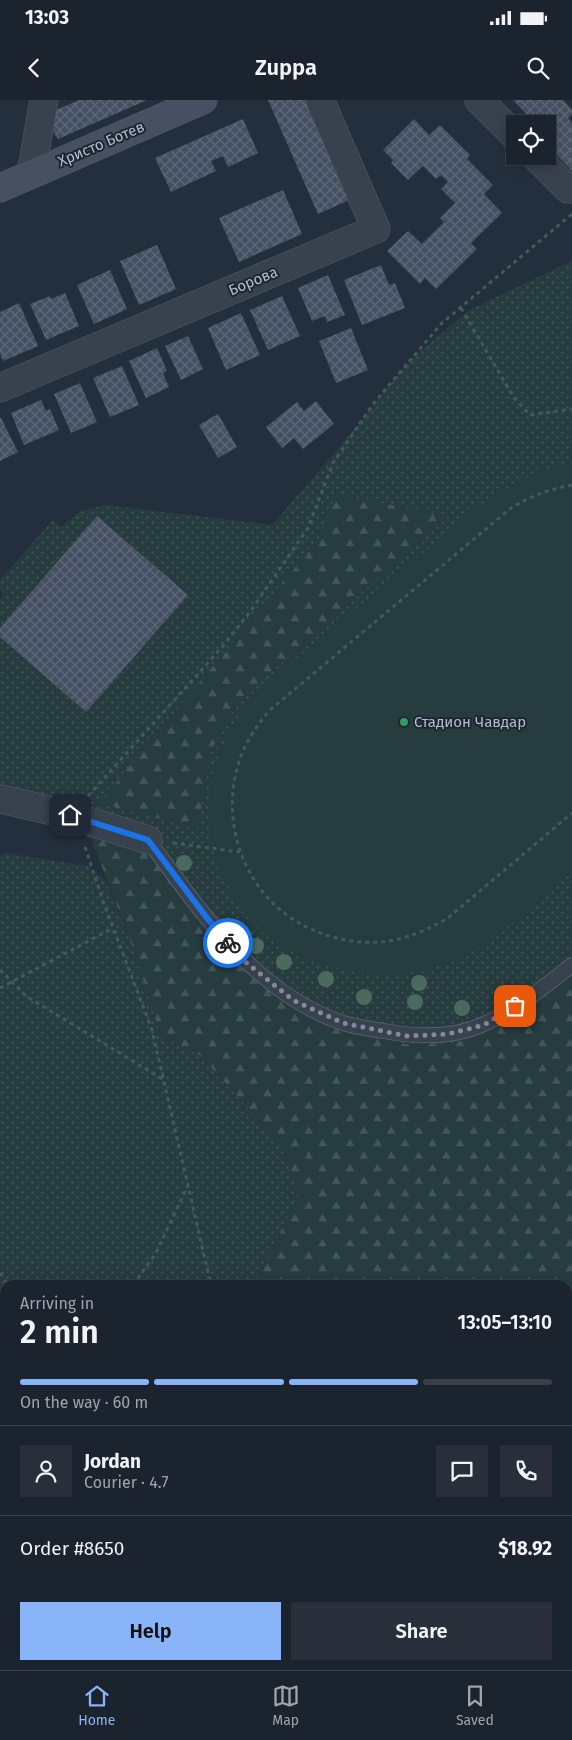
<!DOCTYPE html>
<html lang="en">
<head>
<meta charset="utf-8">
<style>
	body { margin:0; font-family:"Fira Sans",sans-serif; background:#282f3a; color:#f1f3f6; height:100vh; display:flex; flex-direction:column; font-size:19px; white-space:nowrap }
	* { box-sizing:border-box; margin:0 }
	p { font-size:16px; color:#a0a4aa }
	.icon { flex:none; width:28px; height:28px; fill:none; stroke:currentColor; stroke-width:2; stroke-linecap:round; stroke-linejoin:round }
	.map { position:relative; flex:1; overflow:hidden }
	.panel { position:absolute; left:0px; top:1180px; width:572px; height:390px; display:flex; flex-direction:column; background:#1b232e; border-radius:15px 15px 0 0; box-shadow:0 2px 12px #0003,0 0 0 1px #39404a }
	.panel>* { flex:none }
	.buttons { position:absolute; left:506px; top:15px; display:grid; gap:10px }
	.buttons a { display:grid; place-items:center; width:50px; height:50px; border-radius:0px; background:#1b232e; box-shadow:0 2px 12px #0003,0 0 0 1px #39404a; font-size:25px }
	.pin { position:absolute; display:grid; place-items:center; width:42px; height:42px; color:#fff; margin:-21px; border-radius:10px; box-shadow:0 2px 8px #0006 }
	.courier { position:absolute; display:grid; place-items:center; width:50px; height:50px; margin:-25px; border:4px solid #1a73e8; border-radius:50%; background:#fff; color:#222; box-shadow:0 1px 6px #0007 }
	.summary em { font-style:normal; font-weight:600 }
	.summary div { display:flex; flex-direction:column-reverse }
	.summary { display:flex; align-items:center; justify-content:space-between; height:85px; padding:0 20px }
	h1 { font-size:32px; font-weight:600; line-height:38px }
	.bar { display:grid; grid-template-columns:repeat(4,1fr); gap:8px 5px; align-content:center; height:60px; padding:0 20px }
	.bar i { height:6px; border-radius:4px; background:#39404a }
	.bar .selected { background:#8ab4f8 }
	.bar p { grid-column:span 4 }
	.line { display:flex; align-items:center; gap:12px; padding:0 20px; border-top:1px solid #39404a }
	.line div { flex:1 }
	.round { display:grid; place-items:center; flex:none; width:52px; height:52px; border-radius:0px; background:#282f3a }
	.button { display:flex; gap:10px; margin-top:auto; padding:10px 20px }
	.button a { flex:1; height:58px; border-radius:0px; background:#8ab4f8; color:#111; font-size:20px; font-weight:600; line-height:58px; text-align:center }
	.button a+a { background:#282f3a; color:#f1f3f6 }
	.status { display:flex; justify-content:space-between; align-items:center; height:35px; padding:0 25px; background:#1b232e; direction:ltr }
	.status svg { height:14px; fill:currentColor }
	header { display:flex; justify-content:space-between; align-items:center; height:65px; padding:0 20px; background:#1b232e; font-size:22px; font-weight:600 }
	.tab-bar { display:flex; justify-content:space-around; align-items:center; height:70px; border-top:1px solid #39404a; background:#1b232e; font-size:14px; color:#a0a4aa }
	.tab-bar a { display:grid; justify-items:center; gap:2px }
	.tab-bar .selected { color:#8ab4f8 }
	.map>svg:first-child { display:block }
</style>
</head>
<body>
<div class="status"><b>13:03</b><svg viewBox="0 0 49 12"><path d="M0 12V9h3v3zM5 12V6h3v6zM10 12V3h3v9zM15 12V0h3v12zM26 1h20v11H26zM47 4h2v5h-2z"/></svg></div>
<header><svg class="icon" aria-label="back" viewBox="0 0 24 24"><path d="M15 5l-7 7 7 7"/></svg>Zuppa<svg class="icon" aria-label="search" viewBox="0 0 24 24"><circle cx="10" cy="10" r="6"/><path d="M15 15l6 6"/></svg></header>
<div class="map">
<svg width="572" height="1570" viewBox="0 0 572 1570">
	<defs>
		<pattern id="green-dots" width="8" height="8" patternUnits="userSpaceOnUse" patternTransform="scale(1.25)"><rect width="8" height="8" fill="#263c3f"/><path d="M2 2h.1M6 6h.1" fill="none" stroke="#435659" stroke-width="1.8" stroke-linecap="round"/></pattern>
		<pattern id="forest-firs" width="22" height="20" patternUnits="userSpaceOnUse" patternTransform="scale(1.25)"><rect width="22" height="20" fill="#263c3f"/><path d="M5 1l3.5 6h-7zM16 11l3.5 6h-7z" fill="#435659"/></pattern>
		<pattern id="building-cross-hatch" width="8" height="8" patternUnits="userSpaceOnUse" patternTransform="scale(1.25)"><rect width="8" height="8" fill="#455162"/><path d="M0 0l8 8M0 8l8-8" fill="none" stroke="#5d6877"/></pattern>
	</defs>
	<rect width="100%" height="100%" fill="#242f3e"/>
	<path fill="url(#green-dots)" d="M572 161V873L534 903 489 933 449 944H404L342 931 289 905 238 864 199 822 97 731 91 738 0 709V499L4 494 0 489V480L53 420 61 427 81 411 106 405 272 425 338 349 409 261 469 210Z
		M5 753 88 766 106 781 133 848 161 936 201 956 281 1044 299 1095 254 1185H5V1478L0 1480V756Z"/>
	<path fill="url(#forest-firs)" d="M336 394 449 416 241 598 211 650 198 728 99 703 319 439Z
		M97 731 140 743 199 822 238 865 289 905 342 930 404 944H449L489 933 534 903 572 873V1570H0V1480L5 1478V1565H568V1185H254L299 1095 281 1044 201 956 161 936 133 848 91 738Z"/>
	<path fill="#263c3f" d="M572 363V771L495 838 459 859 425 870 386 875 350 871 316 863 278 845 251 822 229 790 212 748 209 707 214 668 227 636 244 608 268 583 478 407 503 391 538 372Z"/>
	<path fill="url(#building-cross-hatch)" d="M79 0H147L58 39 51 28 54 11Z
		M268 0H314L356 97 318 114Z
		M513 0H563L572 10V14L568 18 572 23V71L552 50 556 46 548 37V24H529L524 19 528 16Z
		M243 19 258 53 228 67 223 56 211 61 216 71 171 92 155 58Z
		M414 19 429 35 440 25 470 55 467 59 493 85 484 94 502 113 471 143 477 149 436 189 425 178 420 184 387 151 408 131 422 144 444 122 440 118 455 103 441 89 448 82 441 75 436 79 423 66 408 80 391 63 393 60 383 50Z
		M283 90 302 134 239 162 219 118Z
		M157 145 176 189 139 205 120 161Z
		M381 165 389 185 395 183 405 208 362 225 344 180Z
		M110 170 127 209 94 224 77 185Z
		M328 175 345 215 327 222 325 216 312 221 298 188Z
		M65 193 79 226 46 240 30 204 50 196 51 199Z
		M282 196 300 236 268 250 250 210Z
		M19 203 38 246 3 261 0 254V212Z
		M241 213 260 255 226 270 208 228Z
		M351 228 368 270 336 283 319 241Z
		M188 236 203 269 181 280 165 246Z
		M157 248 167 271 163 273 169 287 146 298 129 261Z
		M122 266 139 305 110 317 93 278Z
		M80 283 97 322 71 333 54 294Z
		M41 300 46 311 50 309 59 330 24 345 11 313Z
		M316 301 334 324 303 349 294 338 282 348 266 327 297 302 304 311Z
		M218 314 237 347 218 358 199 325Z
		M0 318H1L18 352 0 361Z
		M97 416 188 495 86 612 0 537V528Z"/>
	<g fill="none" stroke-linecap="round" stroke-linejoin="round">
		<defs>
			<path id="lane" d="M148 740C201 811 254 893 343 923 356 927 370 929 384 931 416 937 454 938 484 924 516 910 544 887 572 865"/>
			<path id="street" d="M479 0 515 36
				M535 56 568 89H572
				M31 74 44 0
				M0 288 376 129 320 0
				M0 699 70 715 148 740"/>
			<path id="secondary" d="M0 88 203 0"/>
		</defs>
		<use href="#lane" stroke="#565f6c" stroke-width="16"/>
		<use href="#street" stroke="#565f6c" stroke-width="29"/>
		<use href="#secondary" stroke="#565f6c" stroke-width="29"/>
		<path stroke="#44595c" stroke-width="3" stroke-dasharray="4 4" stroke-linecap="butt" d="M461 208 514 298 530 315 572 309
			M572 385C550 389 531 396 511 408L270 610C256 626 244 644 238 665 219 729 249 802 311 829 335 840 362 845 388 841 410 838 429 829 448 818L572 713
			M88 696 224 545 252 509 308 428 333 363 373 304 442 223 572 114
			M173 743 240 752
			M85 747 103 801 152 930 211 1185
			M0 870 26 896 164 980
			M0 888 113 828
			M0 1173 8 1185
			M133 1185 156 1153 188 1085
			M0 1301 5 1298
			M0 1460 5 1458
			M568 1497 572 1498"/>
		<use href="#lane" stroke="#38414e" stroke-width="14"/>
		<use href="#street" stroke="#38414e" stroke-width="28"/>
		<use href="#secondary" stroke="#465061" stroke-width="28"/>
	</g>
	<g fill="#4b6a5d">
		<circle cx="184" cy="763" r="8"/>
		<circle cx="256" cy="846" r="8"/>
		<circle cx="284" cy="862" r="8"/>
		<circle cx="326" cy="879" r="8"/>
		<circle cx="419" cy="883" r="8"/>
		<circle cx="364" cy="897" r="8"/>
		<circle cx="415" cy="902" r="8"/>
		<circle cx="462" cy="908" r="8"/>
	</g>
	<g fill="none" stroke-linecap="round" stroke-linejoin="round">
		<path stroke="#828b98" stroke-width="5" stroke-dasharray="0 9" d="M228 843 243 860 293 900 343 923 407 936 448 934 484 925 515 906"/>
		<path stroke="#1a73e8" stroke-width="6" d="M70 715 148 740 207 818 228 843"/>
	</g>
	<circle fill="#2e9e5b" stroke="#1d2633" stroke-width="2" cx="404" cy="622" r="5"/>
	<g text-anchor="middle" stroke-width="4" stroke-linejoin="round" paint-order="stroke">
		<g font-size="15" fill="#b4bcc9" stroke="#1d2633">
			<text transform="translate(101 44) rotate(-23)" y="5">Христо Ботев</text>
			<text transform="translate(253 181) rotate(-23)" y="5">Борова</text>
		</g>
		<g font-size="15" fill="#b4bcc9" stroke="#1d2633" text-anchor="start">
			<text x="414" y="627">Стадион Чавдар</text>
		</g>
	</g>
</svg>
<div class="buttons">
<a><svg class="icon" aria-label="locate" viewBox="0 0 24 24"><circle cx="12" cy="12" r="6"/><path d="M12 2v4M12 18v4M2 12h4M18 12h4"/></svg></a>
</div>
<div class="pin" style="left:515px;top:906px;background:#ea580c"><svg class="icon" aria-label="bag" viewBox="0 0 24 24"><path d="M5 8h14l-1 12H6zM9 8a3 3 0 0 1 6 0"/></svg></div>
<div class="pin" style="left:70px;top:715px;background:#1f2937"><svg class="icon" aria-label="home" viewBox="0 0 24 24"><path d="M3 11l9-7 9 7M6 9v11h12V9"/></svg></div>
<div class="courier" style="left:228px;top:843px"><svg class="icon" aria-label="bike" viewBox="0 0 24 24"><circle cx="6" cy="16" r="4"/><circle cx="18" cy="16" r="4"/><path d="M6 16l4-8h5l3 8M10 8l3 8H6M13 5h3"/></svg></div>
<section class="panel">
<div class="summary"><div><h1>2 min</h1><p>Arriving in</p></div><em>13:05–13:10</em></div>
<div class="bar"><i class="selected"></i><i class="selected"></i><i class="selected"></i><i></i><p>On the way · 60 m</p></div>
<div class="line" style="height:90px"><a class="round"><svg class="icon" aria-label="person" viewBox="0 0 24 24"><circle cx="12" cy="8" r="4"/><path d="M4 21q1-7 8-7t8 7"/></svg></a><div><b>Jordan</b><p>Courier · 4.7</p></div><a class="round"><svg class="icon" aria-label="chat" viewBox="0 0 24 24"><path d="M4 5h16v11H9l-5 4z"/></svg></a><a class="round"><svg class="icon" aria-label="phone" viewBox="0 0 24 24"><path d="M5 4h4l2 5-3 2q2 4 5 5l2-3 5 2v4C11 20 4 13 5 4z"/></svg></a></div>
<div class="line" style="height:65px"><div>Order #8650</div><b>$18.92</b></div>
<div class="button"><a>Help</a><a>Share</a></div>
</section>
</div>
<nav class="tab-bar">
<a class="selected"><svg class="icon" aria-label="home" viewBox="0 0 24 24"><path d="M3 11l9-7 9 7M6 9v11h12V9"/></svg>Home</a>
<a><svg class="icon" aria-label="map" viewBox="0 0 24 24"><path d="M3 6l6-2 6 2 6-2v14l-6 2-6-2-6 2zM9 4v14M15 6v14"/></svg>Map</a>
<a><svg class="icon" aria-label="saved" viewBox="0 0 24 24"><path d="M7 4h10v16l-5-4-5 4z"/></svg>Saved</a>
</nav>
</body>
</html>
